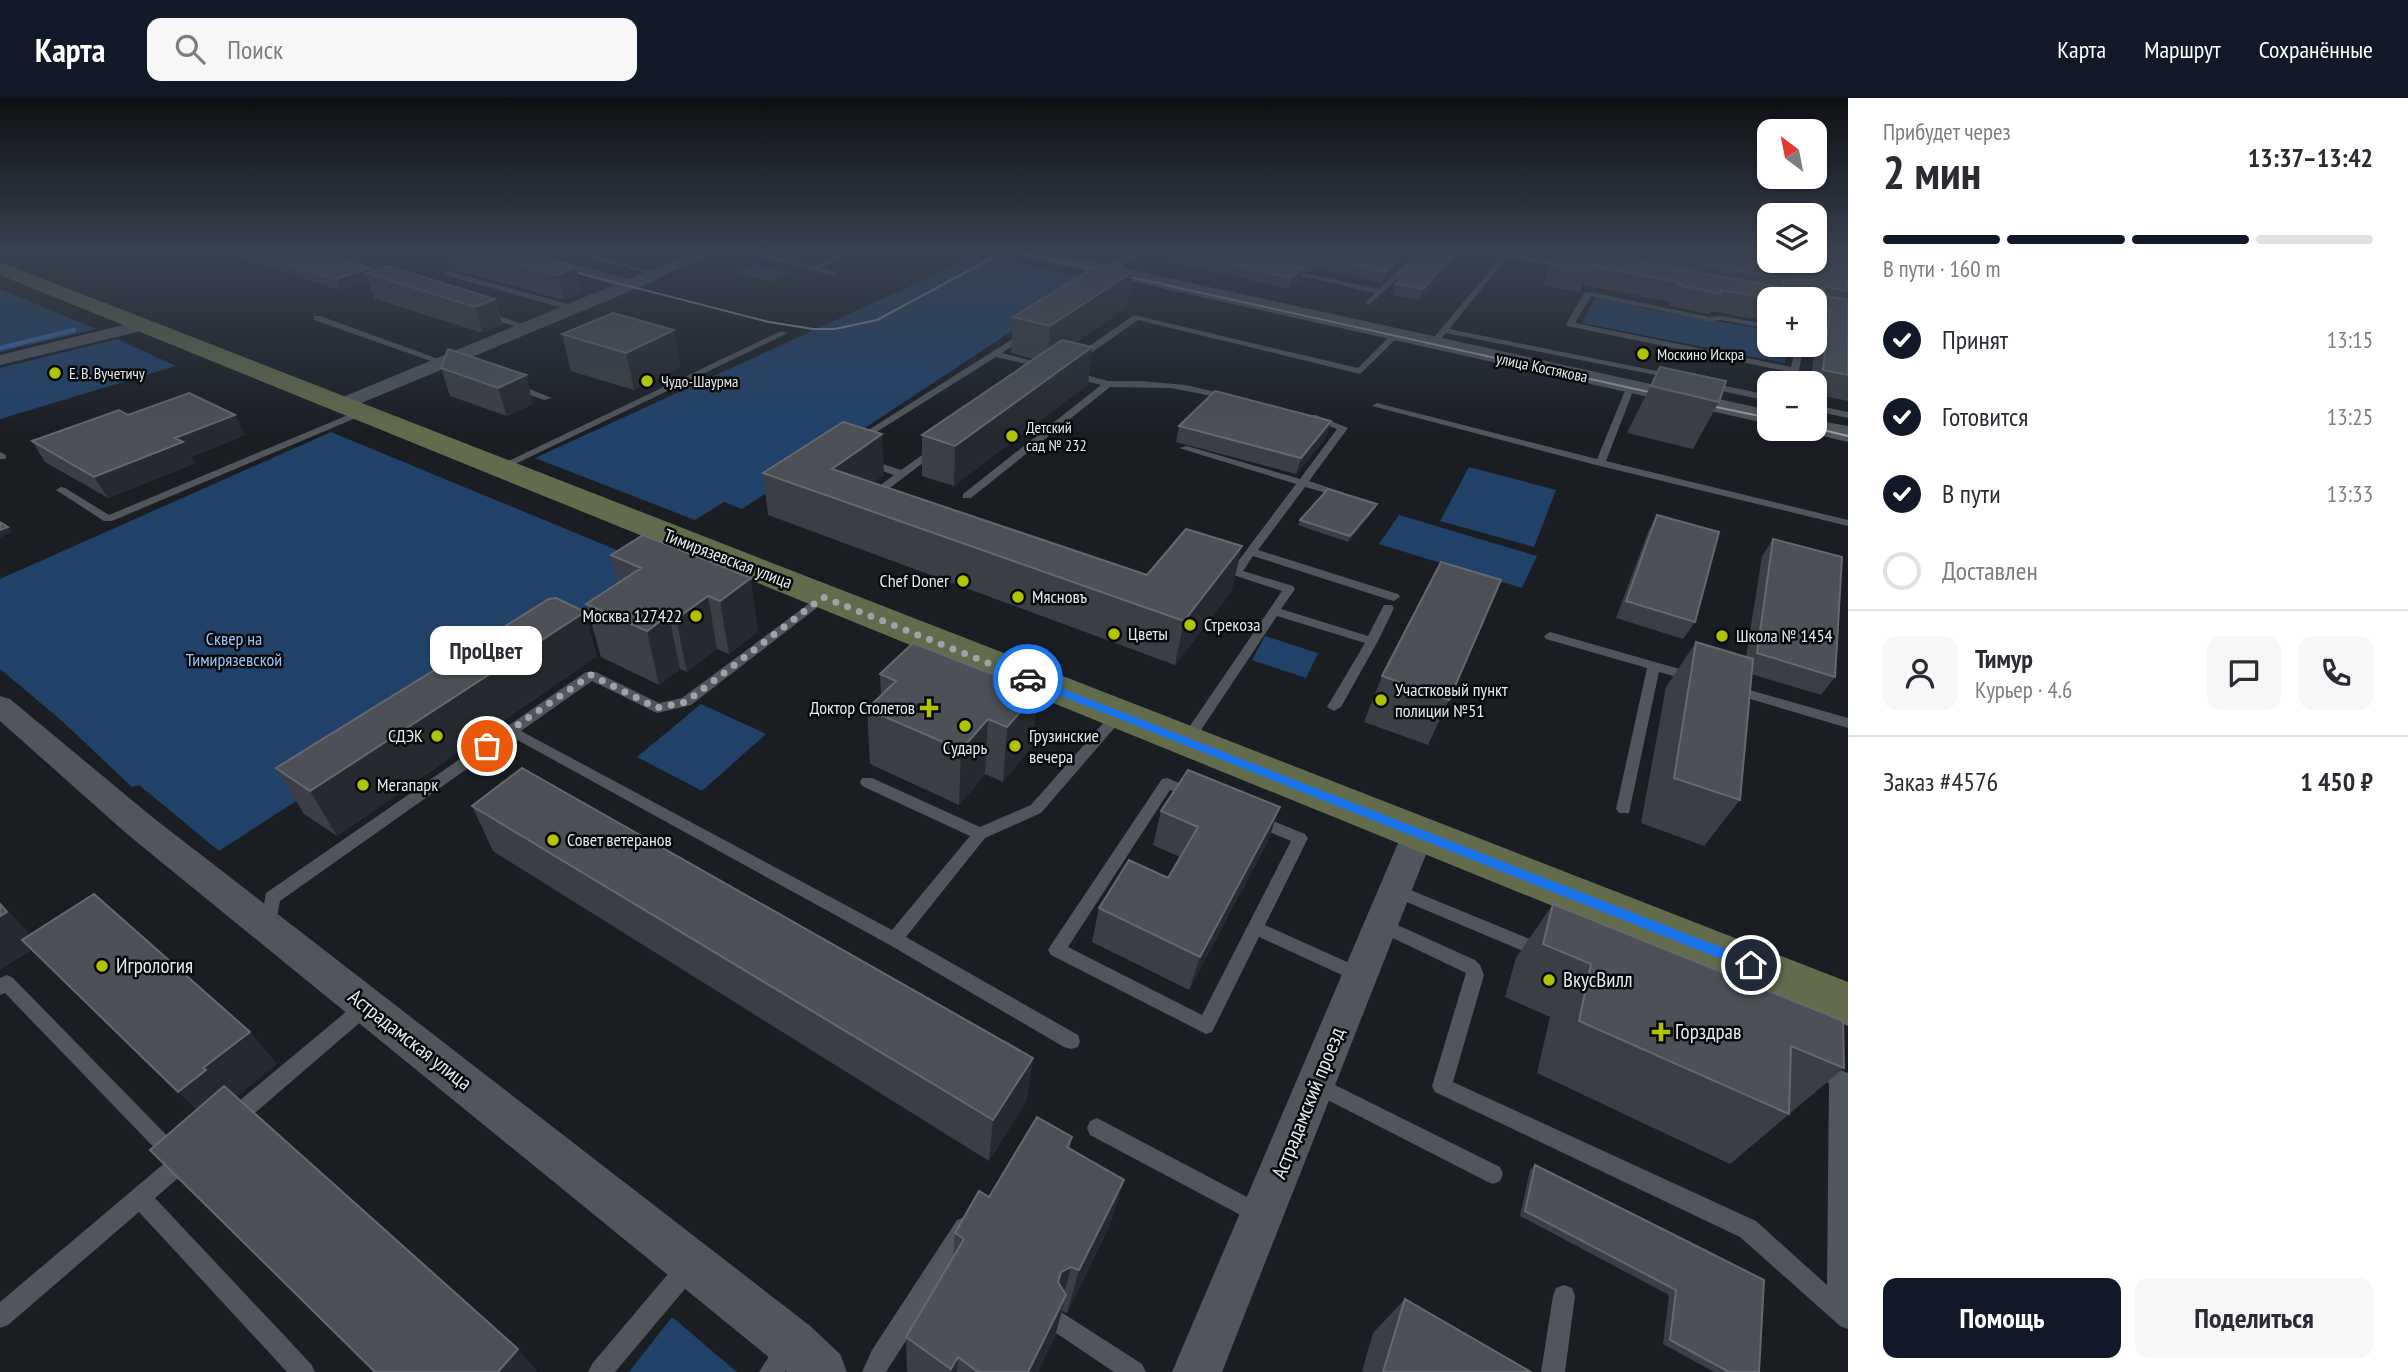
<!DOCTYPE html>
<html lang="ru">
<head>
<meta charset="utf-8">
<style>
	body { margin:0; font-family:"PT Sans Narrow",sans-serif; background:#f7f7f7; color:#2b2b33; height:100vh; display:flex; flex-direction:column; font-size:26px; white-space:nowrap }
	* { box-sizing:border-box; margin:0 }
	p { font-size:23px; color:#7c7c81 }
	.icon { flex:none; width:38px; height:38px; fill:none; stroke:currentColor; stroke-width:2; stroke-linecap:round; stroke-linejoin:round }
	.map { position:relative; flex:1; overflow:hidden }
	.panel { display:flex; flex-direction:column; background:#fff; width:560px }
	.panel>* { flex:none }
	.needle { width:46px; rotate:328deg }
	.fabs { position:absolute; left:1757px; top:21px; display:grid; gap:14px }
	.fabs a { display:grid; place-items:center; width:70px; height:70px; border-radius:14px; background:#fff; box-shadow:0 2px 5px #0004; font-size:35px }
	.pin { position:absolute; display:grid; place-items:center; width:60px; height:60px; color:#fff; margin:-30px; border:4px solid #fff; border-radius:50%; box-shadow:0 2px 7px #0007 }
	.courier { position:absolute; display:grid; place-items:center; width:70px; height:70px; margin:-35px; border:5px solid #1a73e8; border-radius:50%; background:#fff; color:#222; box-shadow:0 2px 9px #0007 }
	.bubble { position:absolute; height:49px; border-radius:14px; background:#fff; box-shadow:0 2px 5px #0004; font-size:23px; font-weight:700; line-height:49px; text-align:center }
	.head em { font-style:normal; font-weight:700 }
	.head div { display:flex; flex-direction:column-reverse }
	.head { display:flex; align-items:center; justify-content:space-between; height:119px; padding:0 35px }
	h1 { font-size:46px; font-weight:700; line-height:52px }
	.bar { display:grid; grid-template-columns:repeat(4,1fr); gap:10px 7px; align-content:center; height:84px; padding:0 35px }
	.bar i { height:9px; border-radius:5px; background:#e1e1e2 }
	.bar .on { background:#111827 }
	.bar p { grid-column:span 4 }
	.line { display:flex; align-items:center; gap:18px; padding:0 35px; border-top:2px solid #e1e1e2 }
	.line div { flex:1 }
	.round { display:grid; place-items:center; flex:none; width:74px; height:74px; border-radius:14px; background:#f7f7f7 }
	ol { padding:0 35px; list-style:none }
	li { display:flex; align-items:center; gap:21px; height:77px }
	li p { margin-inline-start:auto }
	li .icon { padding:7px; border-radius:50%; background:#111827; color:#fff; stroke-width:4 }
	li:last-child { color:#7c7c81 }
	li i { width:38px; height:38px; border:4px solid #e1e1e2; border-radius:50% }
	.button { display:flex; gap:14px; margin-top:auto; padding:14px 35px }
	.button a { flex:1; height:80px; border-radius:14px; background:#111827; color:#fff; font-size:28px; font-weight:700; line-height:80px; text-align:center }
	.button a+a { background:#f7f7f7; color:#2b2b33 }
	header { display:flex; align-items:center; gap:42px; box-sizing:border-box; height:98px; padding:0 35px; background:#111827; color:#fff }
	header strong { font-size:33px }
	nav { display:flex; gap:38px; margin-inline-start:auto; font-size:24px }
	.search { width:490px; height:63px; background:#f7f7f7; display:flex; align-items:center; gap:18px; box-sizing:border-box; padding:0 24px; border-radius:14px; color:#7c7c81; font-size:26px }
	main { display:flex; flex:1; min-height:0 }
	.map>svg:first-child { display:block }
</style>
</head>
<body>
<header>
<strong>Карта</strong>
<div class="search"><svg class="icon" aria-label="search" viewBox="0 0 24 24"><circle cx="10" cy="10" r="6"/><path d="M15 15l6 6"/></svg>Поиск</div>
<nav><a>Карта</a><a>Маршрут</a><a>Сохранённые</a></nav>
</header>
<main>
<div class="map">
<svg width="1848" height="1274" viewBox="0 0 1848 1274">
	<rect width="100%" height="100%" fill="#1a1e23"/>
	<path fill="#204269" d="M980 156 1091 181 742 411 724 404 695 422 535 360Z
		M756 167 791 175 772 184 737 175Z
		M0 191 96 231 0 254Z
		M1599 199 1656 213 1769 232V247H1789L1785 265 1582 225 1595 200Z
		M117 241 176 268 0 321V270Z
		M331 334 658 469 219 753 139 687 132 689 62 623 0 571V481Z
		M1469 369 1556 392 1534 449 1440 423Z
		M1399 417 1537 458 1522 490 1379 446Z
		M1265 538 1318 555 1306 580 1252 562Z
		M701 606 766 636 702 693 637 659Z
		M672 1219 737 1274H629Z"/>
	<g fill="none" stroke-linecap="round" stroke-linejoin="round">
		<path stroke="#376eae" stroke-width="4.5" d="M0 250 74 232"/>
		<path fill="#51565c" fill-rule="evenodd" d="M587 155H594V158L662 176 658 178 589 160Z
			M748 155H761L814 169 842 155 849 156 821 170 838 174 835 178Z
			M1417 155H1424L1369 207 1365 205 1375 195 1280 173 1284 171 1379 191Z
			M1509 155 1571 168 1567 170 1508 159 1449 231 1672 276 1675 277V281L1446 235 1436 247H1430L1429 245 1504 156Z
			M448 173 579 209 580 211 573 213 445 177Z
			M1591 194 1709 219 1722 218 1769 227V231L1722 222 1709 223 1591 198 1575 225 1791 269 1796 247H1804L1799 272 1795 275 1567 228 1566 226 1584 195Z
			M482 214H488L534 230 527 232 482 218Z
			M1134 217 1358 270 1393 235 1400 237 1360 276 1138 222 1081 262H1075V258Z
			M314 218H320L455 267 448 269 314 222Z
			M781 233 788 235 503 372 494 370Z
			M1022 235 1029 237 1002 255 1048 267V271L996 259 859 345 851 343Z
			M1071 273 1108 283H1140L1186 287 1237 299 1232 302 1171 290 1110 289 971 400H963V396L1101 287 1068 278 1067 276Z
			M1706 284 1769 297V303L1703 289 1702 287Z
			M1631 285 1635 288 1606 363 1848 422V428L1596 367 1372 308 1377 305 1597 361 1627 288Z
			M511 286H517L552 300 544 302 511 290Z
			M1815 307 1848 314V320L1815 313Z
			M360 312 363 313V317L112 423H104L56 392 61 389 65 390 109 417Z
			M1310 317H1316L1348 330 1309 383 1350 397 1345 400 1305 389 1258 452 1398 496 1400 499 1394 503 1390 502 1253 458 1243 473 1293 488 1295 491 1281 511 1368 538 1384 507H1392L1394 510 1378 543 1341 609 1334 613 1327 609 1365 545 1277 518 1191 647H1181L1179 644 1181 641 1282 493 1215 471 1213 469 1219 466 1233 470 1296 386 1179 350 1187 348 1300 381 1337 331 1310 321Z
			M932 350 940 352 874 402H866V398L894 377 862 366V362H870L901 372Z
			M0 354 6 357V361H0Z
			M823 495 827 496 829 499 827 502 691 607 657 615 592 583 521 633 892 832 970 738 862 688 860 684 862 680H872L980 729 1031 707 1113 614H1123L1125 617 1123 620 1041 715 985 740 906 839 1078 937 1080 943 1078 949 1071 951 1064 949 888 846 512 639 280 803 274 833 268 835 262 833 260 828 266 795 502 632 504 629 509 627 586 574H596L659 605 682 600Z
			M1550 534 1697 576 1699 579 1692 583 1659 574 1629 715H1619L1616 711 1647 570 1546 541 1544 538Z
			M1732 587 1848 620V630L1727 594 1725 591Z
			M1167 680 1305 736 1308 740 1265 827 1367 873 1370 878 1367 883 1361 886 1355 883 1259 839 1212 934 1206 936 1051 857 1048 852 1051 847 1162 681ZM1170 692 1291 743 1202 917 1068 849Z
			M1396 786 1549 849 1552 854 1549 859 1543 861 1537 859 1390 797 1388 792 1390 787Z
			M1382 820 1475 862 1480 867 1484 877 1453 984 1756 1123 1827 1187 1829 985 1809 977 1807 971 1809 965 1816 962 1848 975V1231L1840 1228 1740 1139 1435 994 1432 988 1466 875 1376 832 1374 827 1376 822Z
			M7 877 13 880 182 1053 190 1056 193 1063 190 1070 155 1100 311 1266 315 1274H287L139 1114 8 1227 0 1230V1204L167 1063 5 895 0 897V880Z
			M365 901 371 903 374 909 371 915 241 1027 234 1029 227 1027 224 1020 227 1013 359 903Z
			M1317 978 1500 1069 1503 1076 1500 1083 1493 1086 1486 1083 1310 993 1307 987 1310 981Z
			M1097 1020 1264 1108 1268 1115 1264 1122 1257 1126 1250 1122 1090 1037 1087 1030 1090 1023Z
			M965 1119 973 1122 976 1130 973 1138 886 1274H862L872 1252 957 1122Z
			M687 1160 695 1163 698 1171 695 1179 615 1274H588L592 1266 679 1163Z
			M1564 1187 1572 1190 1575 1198 1565 1274H1541L1553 1198 1556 1190Z
			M1061 1214 1142 1266 1146 1274H1114L1053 1233 1050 1225 1053 1217Z
			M787 1239 795 1243 799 1251 785 1274H759L779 1243Z"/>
		<path fill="#51565c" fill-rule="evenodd" d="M507 155H532L629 181 691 155H712L638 190 347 311H333L330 307 333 303 614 187Z
			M1124 155H1141L1113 176H1103L1100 173 1103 170Z
			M144 222 150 223 152 227 150 231 0 267V257Z
			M0 598 10 601 151 718 809 1227 840 1256 847 1274H787L127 736 0 623Z
			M1418 724 1430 727 1434 736 1222 1274H1172L1402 736 1406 727Z"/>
		<path fill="#51565c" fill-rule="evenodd" d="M1019 155H1055L1769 312V326L1028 160Z
			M1815 322 1848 328V344L1806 334 1804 331H1815Z"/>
		<path fill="#626b4c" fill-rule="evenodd" d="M0 164 1848 884V928L0 177Z"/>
		<path stroke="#999ca1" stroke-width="2" d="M559 170 769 224 813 231H835L877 222 992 160 1008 156H1026L1667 298
			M1697 305 1769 320
			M1815 330 1848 338"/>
	</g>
	<path fill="#3b3f45" d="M223 155H322L370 170 371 174 495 201 502 227 483 235 375 201 368 182 340 192Z
		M450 155H523L576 169 582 194 563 202 455 172Z
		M1173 155H1413L1409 159 1403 158 1401 166 1382 185 1316 170 1311 174 1304 172 1302 181 1289 191 1171 164Z
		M1419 155H1461L1419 202 1393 197 1395 188 1394 187 1397 176Z
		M1558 155H1848V303L1815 296V285H1810L1818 233 1815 232V201H1769V224L1711 213 1709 216 1669 208 1670 204 1583 187 1579 194 1542 187 1550 167Z
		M1128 208 1075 245 1092 249 1088 286 954 388 922 378V337L1034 261 1011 255 1013 219Z
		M674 232 680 269 634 292 571 273 562 236Z
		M1660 269 1719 304 1693 351 1627 335Z
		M441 270 526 277 533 306 507 318 450 298Z
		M128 317H235L245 337 191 359 195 365 108 400 45 364 32 343Z
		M1179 328 1327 339 1296 376 1176 344Z
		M763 375 884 377 872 385 1147 477 1232 492 1175 567 768 417Z
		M1377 406 1375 411 1348 444 1298 427 1300 422Z
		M1657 417 1695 524 1683 541 1616 520 1648 434Z
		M643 437 758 533 729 556 717 551 687 574 680 571 659 587 601 559 586 506 618 485 611 457Z
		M1773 441 1835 579 1821 597 1751 576 1740 702 1704 748 1641 725 1666 589 1696 544 1746 559 1762 458Z
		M597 558 337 738 304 716 276 670Z
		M880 576 1038 594 1032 648 1003 684 985 676 959 707 870 666 867 611 881 598Z
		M1382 578 1449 602 1428 647 1364 624Z
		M472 708 1027 1002 989 1063 493 753Z
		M1161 713 1268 743 1189 892 1092 844 1099 810 1168 780 1180 759 1153 747Z
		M1553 806 1844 970 1730 1066 1537 975 1550 919 1505 899 1516 860Z
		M1072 1039 1070 1050 1124 1082 1109 1129 1067 1215 1062 1213 1055 1238 1038 1274H907L906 1239 953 1159 955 1135 989 1099Z
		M1535 1067 1764 1182 1759 1274H1714L1663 1246 1669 1197 1520 1118 1530 1072Z
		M1405 1201 1531 1274H1362L1373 1235Z"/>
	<path fill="#262a30" d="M1455 155H1461L1419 202 1423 191Z
		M1404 156 1401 166 1382 185 1385 174Z
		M1283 157 1281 167 1275 170 1277 159Z
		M1319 159 1316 170 1311 174 1313 163Z
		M1591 168 1583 187 1579 194 1588 174Z
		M576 169 582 194 563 202 557 177Z
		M370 170 373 178 366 175 368 182 340 192 336 181Z
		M1304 170 1302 181 1289 191 1291 180Z
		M1132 174 1128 208 1047 264 1050 228Z
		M495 201 502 227 483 235 475 209Z
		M674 232 680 269 634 292 626 255Z
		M1092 249 1088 286 954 388 955 348Z
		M526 277 533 306 507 318 498 290Z
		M235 317 245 337 191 359 195 365 108 400 94 379 175 340Z
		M1331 323 1327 339 1296 376 1301 360Z
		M882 336 884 377 846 404 832 371Z
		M1377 406 1375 411 1348 444 1350 438Z
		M8 429 12 434 0 440V432Z
		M1242 448 1232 492 1175 567 1184 523Z
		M751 480 758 533 729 556 720 503Z
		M708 498 717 551 687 574 676 521Z
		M585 514 597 558 337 738 310 693Z
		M669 517 680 571 659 587 647 533Z
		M1038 594 1032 648 1003 684 1007 629Z
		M988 621 985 676 959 707 961 652Z
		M1280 709 1268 743 1189 892 1200 859Z
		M0 804 40 847 0 872Z
		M250 934 277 966 234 1001 210 1025 178 994 203 970Z
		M1033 960 1027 1002 989 1063 993 1022Z
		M1124 1082 1109 1129 1067 1215 1079 1172Z
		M1071 1169 1061 1207 1066 1197 1055 1238 1038 1274H1028L1061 1174Z
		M518 1251 538 1274H498Z
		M958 1259 957 1274H951V1271Z"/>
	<path fill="#4d5157" stroke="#65696e" stroke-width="2" d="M253 155H322L370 170 336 181Z
		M476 155H523L576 169 557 177Z
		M1184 155H1403L1404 156 1385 174 1319 159 1313 163 1283 157 1277 159 1278 164 1304 170 1291 180Z
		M1419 155H1455L1423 191 1396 186 1404 178 1397 176Z
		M1558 155H1588L1780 189 1783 187 1781 180 1640 155H1769V163H1815V155H1848V193L1827 189 1824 191 1827 198 1848 202V277L1823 272 1830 212 1815 209V201H1772L1722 192 1720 196 1679 187 1680 184 1591 168 1588 174 1550 167Z
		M1098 167 1132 174 1050 228 1013 219Z
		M388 168 495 201 475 209 366 175Z
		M613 215 674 232 626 255 562 236Z
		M1062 242 1092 249 955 348 922 337Z
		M448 251 526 277 498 290 441 270Z
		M1660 269 1726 283 1719 304 1651 288Z
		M1215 293 1331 323 1301 360 1179 328Z
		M189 295 235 317 175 340 183 344 94 379 32 343 119 312 128 317Z
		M843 324 882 336 832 371 1147 477 1186 431 1242 448 1184 523 763 375Z
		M1328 391 1377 406 1350 438 1300 422Z
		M1657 417 1719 434 1695 524 1626 503Z
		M0 424 8 429 0 432Z
		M643 437 751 480 720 503 708 498 676 521 669 517 647 533 586 506 641 470 611 457Z
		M1773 441 1842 459 1835 579 1757 555Z
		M1441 464 1501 482 1449 602 1382 578Z
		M556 500 585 514 310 693 276 670 549 501Z
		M1696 544 1753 561 1740 702 1674 680Z
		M913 545 1038 594 1007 629 988 621 961 652 867 611 896 583 880 576Z
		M522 670 1033 960 993 1022 472 708Z
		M1188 672 1280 709 1200 859 1099 810 1129 762 1168 780 1198 729 1161 713Z
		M94 796 250 934 203 970 206 972 178 994 22 842Z
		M0 806 7 814 0 818Z
		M1553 806 1843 923 1844 970 1791 948 1789 1016 1579 923 1591 866 1543 846Z
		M224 988 518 1251 498 1274H375L150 1052Z
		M1037 1019 1072 1039 1067 1049 1124 1082 1079 1172 1071 1169 1061 1174 1058 1184 1066 1197 1028 1274H978L958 1259 951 1271 906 1239 964 1141 955 1135 979 1093 989 1099Z
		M1535 1067 1764 1182 1759 1274H1729L1670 1242 1676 1192 1525 1113Z
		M1405 1201 1531 1274H1383Z"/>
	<linearGradient id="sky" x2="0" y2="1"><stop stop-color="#0e1013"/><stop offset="0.46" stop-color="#384150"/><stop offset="1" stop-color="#384150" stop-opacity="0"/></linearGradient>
	<rect width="1848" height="334" fill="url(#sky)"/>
	<path fill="#1a73e8" d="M1028 577 1756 863 1758 867 1756 871H1746L1024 583 1022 581Z"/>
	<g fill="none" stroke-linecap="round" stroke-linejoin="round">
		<path stroke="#9fa2a6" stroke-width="7" stroke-dasharray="0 12.6" d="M487 648 591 577 657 610 686 604 823 499 1028 581"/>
	</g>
	<g fill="#b0c502" stroke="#06080a" stroke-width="2.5">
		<circle cx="1643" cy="256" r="7"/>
		<circle cx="55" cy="275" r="7"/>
		<circle cx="647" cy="283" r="7"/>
		<circle cx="1012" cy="338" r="7"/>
		<circle cx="963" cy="483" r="7"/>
		<circle cx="1018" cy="499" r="7"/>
		<circle cx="696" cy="518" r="7"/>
		<circle cx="1190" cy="527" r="7"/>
		<circle cx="1114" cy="536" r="7"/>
		<circle cx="1722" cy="538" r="7"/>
		<circle cx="1381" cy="602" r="7"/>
		<path d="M925.5 599.5h7v7h7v7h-7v7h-7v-7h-7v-7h7z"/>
		<circle cx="965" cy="628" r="7"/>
		<circle cx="437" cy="638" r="7"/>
		<circle cx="1015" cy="648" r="7"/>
		<circle cx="363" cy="687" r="7"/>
		<circle cx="553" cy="742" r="7"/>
		<circle cx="102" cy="868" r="7"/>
		<circle cx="1549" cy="882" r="7"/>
		<path d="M1657.5 923.5h7v7h7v7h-7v7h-7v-7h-7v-7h7z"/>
	</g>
	<g text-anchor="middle" stroke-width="5" stroke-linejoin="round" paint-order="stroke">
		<g font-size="16" fill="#e6e9ed" stroke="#06080a" text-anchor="start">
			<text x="1657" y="262">Москино Искра</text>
			<text x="69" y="281">Е. В. Вучетичу</text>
			<text x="661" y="289">Чудо-Шаурма</text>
			<text x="1026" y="335">Детский<tspan x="1026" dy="18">сад № 232</tspan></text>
		</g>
		<g font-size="16" fill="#e6e9ed" stroke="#06080a">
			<text transform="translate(1542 269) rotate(12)" y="6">улица Костякова</text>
		</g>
		<g font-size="18" fill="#e6e9ed" stroke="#06080a">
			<text transform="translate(728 461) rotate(21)" y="6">Тимирязевская улица</text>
		</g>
		<g font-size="18" fill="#e6e9ed" stroke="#06080a" text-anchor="start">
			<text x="949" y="489" text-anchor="end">Chef Doner</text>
			<text x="1032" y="505">Мясновъ</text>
			<text x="682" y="524" text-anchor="end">Москва 127422</text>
			<text x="1204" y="533">Стрекоза</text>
			<text x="1128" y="542">Цветы</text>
			<text x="1736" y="544">Школа № 1454</text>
			<text x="1395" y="598">Участковый пункт<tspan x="1395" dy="21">полиции №51</tspan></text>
			<text x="915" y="616" text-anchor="end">Доктор Столетов</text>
			<text x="423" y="644" text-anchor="end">СДЭК</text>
			<text x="1029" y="644">Грузинские<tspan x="1029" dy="21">вечера</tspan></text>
			<text x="965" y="656" text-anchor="middle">Сударь</text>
			<text x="377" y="693">Мегапарк</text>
			<text x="567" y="748">Совет ветеранов</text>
		</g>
		<g font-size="18" fill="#9bc6fb" stroke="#06080a">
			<text x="234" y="547">Сквер на<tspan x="234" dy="21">Тимирязевской</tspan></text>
		</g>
		<g font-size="21" fill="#e6e9ed" stroke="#06080a" text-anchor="start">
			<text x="116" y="875">Игрология</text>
			<text x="1563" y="889">ВкусВилл</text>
			<text x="1675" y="941">Горздрав</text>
		</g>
		<g font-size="21" fill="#e6e9ed" stroke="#06080a">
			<text transform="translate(410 942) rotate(38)" y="7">Астрадамская улица</text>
			<text transform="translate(1308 1005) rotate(-68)" y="7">Астрадамский проезд</text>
		</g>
	</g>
</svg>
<div class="fabs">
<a><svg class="needle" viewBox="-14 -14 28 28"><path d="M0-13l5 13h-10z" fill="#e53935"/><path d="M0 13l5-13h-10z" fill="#7c7c81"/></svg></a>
<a><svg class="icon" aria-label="layers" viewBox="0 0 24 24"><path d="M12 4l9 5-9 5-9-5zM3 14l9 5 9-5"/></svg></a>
<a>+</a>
<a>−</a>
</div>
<div class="pin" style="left:487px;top:648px;background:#ea580c"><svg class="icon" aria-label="bag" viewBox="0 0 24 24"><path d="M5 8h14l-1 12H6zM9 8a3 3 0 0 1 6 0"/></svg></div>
<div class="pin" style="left:1751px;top:867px;background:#1f2937"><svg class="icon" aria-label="home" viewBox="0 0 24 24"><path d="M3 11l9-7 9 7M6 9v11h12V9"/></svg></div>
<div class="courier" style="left:1028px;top:581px"><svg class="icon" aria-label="car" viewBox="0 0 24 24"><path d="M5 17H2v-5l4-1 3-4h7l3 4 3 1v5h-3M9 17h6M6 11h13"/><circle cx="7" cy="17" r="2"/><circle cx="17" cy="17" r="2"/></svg></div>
<div class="bubble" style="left:430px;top:528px;width:112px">ПроЦвет</div>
</div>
<section class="panel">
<div class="head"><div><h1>2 мин</h1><p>Прибудет через</p></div><em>13:37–13:42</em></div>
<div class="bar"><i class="on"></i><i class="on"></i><i class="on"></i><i></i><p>В пути · 160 m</p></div>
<ol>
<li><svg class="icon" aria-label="check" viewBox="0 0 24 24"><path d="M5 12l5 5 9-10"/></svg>Принят<p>13:15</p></li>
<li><svg class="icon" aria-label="check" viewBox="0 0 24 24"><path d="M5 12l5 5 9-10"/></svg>Готовится<p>13:25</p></li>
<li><svg class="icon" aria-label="check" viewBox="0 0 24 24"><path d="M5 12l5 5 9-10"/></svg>В пути<p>13:33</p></li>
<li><i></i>Доставлен</li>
</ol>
<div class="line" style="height:126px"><a class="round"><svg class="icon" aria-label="person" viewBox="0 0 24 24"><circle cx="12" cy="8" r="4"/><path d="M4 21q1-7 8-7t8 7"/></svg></a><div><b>Тимур</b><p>Курьер · 4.6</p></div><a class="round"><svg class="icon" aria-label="chat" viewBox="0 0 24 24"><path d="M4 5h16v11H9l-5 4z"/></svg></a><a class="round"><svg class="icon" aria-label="phone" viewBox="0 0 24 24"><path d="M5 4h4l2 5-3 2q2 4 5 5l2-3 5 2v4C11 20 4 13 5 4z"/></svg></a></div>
<div class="line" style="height:91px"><div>Заказ #4576</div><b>1 450 ₽</b></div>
<div class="button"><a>Помощь</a><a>Поделиться</a></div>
</section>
</main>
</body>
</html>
